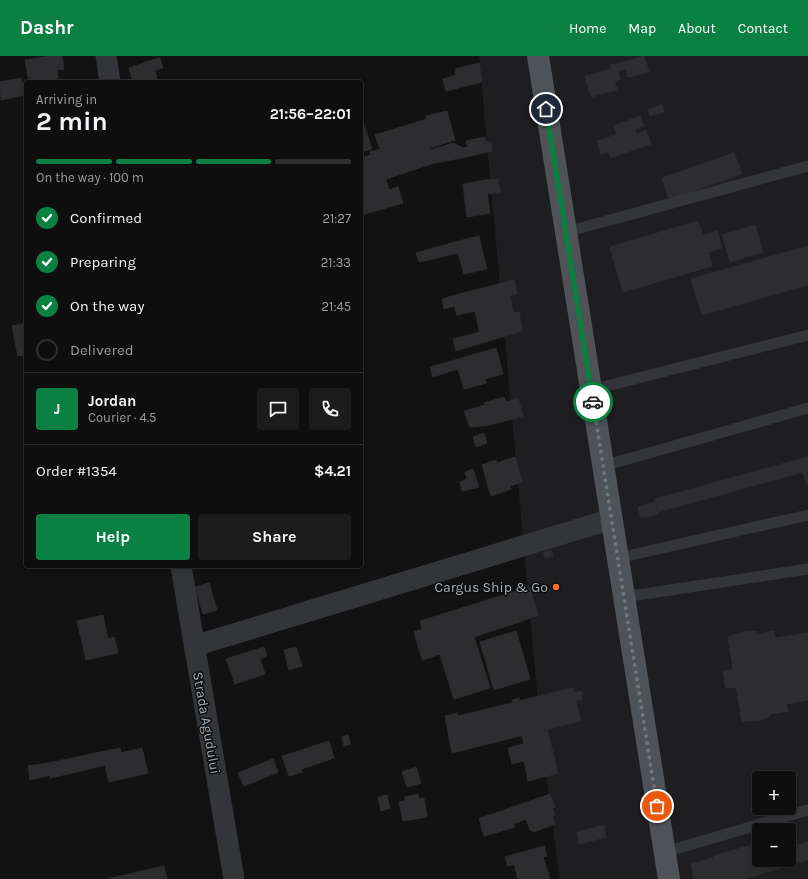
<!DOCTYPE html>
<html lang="en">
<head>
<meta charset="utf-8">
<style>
	body { margin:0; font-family:Karla,sans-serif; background:#1c1c1c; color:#f1f3f6; height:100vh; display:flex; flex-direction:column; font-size:15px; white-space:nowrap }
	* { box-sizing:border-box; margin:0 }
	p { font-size:13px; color:#9b9c9e }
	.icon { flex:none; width:22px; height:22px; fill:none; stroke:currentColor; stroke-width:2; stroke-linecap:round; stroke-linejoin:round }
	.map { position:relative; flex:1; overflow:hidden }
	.panel { position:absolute; left:24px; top:24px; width:339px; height:488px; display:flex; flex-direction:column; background:#0e0e0e; border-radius:4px; box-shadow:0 2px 6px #0003,0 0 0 1px #2e2e2e }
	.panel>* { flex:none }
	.controls { position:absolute; left:752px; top:715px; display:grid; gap:8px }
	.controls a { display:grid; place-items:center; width:44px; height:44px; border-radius:4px; background:#0e0e0e; box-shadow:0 2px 6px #0003,0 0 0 1px #2e2e2e; font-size:20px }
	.pin { position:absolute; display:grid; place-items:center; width:34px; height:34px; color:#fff; margin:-17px; border:2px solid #fff; border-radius:50%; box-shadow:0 1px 4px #0007 }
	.courier { position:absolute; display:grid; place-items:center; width:40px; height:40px; margin:-20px; border:3px solid #0b8043; border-radius:50%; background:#fff; color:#222; box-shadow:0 1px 5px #0007 }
	.head em { font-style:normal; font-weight:700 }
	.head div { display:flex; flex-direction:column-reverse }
	.head { display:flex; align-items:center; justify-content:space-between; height:68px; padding:0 12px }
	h1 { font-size:26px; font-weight:700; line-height:30px }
	.bar { display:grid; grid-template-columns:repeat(4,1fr); gap:6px 4px; align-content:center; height:48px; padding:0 12px }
	.bar i { height:5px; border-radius:3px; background:#2e2e2e }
	.bar .on { background:#0b8043 }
	.bar p { grid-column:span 4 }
	.line { display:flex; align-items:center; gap:10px; padding:0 12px; border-top:1px solid #2e2e2e }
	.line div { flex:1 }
	.round { display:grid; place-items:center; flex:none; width:42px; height:42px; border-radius:4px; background:#1c1c1c }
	ol { padding:0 12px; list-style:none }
	li { display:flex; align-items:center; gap:12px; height:44px }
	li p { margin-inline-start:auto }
	li .icon { padding:4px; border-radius:50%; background:#0b8043; color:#fff; stroke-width:4 }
	li:last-child { color:#9b9c9e }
	li i { width:22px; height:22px; border:2px solid #2e2e2e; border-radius:50% }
	.cta { display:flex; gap:8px; margin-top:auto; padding:8px 12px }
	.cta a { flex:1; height:46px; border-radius:4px; background:#0b8043; color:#fff; font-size:16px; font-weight:700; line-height:46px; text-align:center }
	.cta a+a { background:#1c1c1c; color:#f1f3f6 }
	header { display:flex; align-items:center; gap:24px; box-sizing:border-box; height:56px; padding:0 20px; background:#0b8043; color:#fff }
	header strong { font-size:19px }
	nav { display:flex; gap:22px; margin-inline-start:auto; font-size:14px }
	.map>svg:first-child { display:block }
</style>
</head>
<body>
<header>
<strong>Dashr</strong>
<nav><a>Home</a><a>Map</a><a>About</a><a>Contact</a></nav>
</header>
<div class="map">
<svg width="808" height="823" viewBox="0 0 808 823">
	<rect width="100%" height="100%" fill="#121213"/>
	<path fill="#1e1e20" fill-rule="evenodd" d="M479 0H808V823H560L542 691ZM759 722H789V752H759ZM759 774H789V804H759Z"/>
	<path fill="#2d2d2f" stroke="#2c2d2f" d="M51 0H62L64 13 57 14 58 26H29L25 4Z
		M644 0 649 16 628 21 624 6Z
		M160 2 163 12 155 14 152 4Z
		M152 4 158 26H133L129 12Z
		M624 6 626 13 618 16 620 23 615 25 611 13V9Z
		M479 7 482 26 474 28 471 9Z
		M471 9 474 28 458 32 455 13Z
		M611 13 617 34 597 39 595 32 589 34 585 20Z
		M456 19 458 32 446 35 443 23Z
		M21 22 25 39 1 44 0 26Z
		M595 32 597 39 592 41 589 34Z
		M662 49 664 56 650 60 648 54Z
		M447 55 455 84 430 92 427 80 431 78 426 60Z
		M361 60 372 93 361 96Z
		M640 60 644 70 617 79 614 70Z
		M427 63 431 78 380 93 375 79Z
		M635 73 641 91 611 102 608 96 601 98 597 85Z
		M646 74 651 88 641 91 637 78Z
		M427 80 434 107 386 123 378 97 371 99 370 96Z
		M485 81 486 86 491 88 492 95 466 101 463 92 468 91 466 85Z
		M453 87 463 92 466 101 435 107 431 94Z
		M378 97 389 134 398 131 403 147 361 159V102Z
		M734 97 742 118 699 133 691 112Z
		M691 112 699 133 669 143 662 122Z
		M498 123 500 136 488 138 485 124Z
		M485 124 490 157 467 161 463 128Z
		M698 165 703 180 717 175 722 192 708 196 712 210 623 236 610 191Z
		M755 169 763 196 730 206 722 179Z
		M479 180 487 213 464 218 455 186Z
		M455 186 458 197 419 206 416 197Z
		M808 190V229L702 259 691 223Z
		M514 224 517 238 510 240 513 257 519 256 522 275 482 287 471 235Z
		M471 235 475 255 457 259 452 240Z
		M452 240 455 250 444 253 442 243Z
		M26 267V299L18 300 12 270Z
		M480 276 482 287 456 295 453 283Z
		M496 292 503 318 485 323 486 327 464 333 455 304Z
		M455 304 458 313 433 321 430 311Z
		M504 341 506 346 518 342 523 360 490 369 484 347Z
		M485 349 490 369 470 371 464 355Z
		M484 377 487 387 476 391 473 381Z
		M515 401 522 426 510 430 509 427 489 434 482 409 496 404 497 407Z
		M808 401V427L806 428 800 403Z
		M800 403 803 416 658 456 655 443Z
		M473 413 479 431 462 435 460 426 467 423 465 416Z
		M509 427 511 433 491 440 489 434Z
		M655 446 658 458 641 462 638 451Z
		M551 494 553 500 545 502 544 496Z
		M209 527 217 554 203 558 195 531Z
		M533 530 531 536 538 559 520 566 510 537Z
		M510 537 520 566 429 595 420 565Z
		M103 559 108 583 114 581 118 597 86 604 77 565Z
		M422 573 428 591 419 594 414 576Z
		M516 575 530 623 494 634 480 586Z
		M752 575 757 576V578L774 575 775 582 808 577V644L786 648 788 655 770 658 767 662 757 665H742L736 631 726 632 723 615 733 613 728 581 742 576Z
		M474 581 490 632 454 643 438 592Z
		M264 591 267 600 260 603 265 618 235 628 226 603Z
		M296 591 302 610 289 614 284 594Z
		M428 591 429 595 438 592 440 598 423 604 419 594Z
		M573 632 574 637 581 635 582 643 576 645 581 665 452 697 445 660 457 657 458 660 512 647V644L519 642V645Z
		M547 673 558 717 528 725 524 705 512 708 508 692 524 688 522 680Z
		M348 679 350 688 344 690 342 681Z
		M329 685 334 702 301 713 296 696Z
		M120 692 121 697 142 692 148 717 109 726 105 709 85 714 82 700Z
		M296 696 302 716 289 720 282 700Z
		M82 700 85 714 50 722 48 707Z
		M273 703 278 716 244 730 238 717Z
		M48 707 50 719 30 724 28 710Z
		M416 711 421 727 407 731 402 716Z
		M418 738 419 743 424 742 427 761 403 765 399 746 405 745V741Z
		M550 738 555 751 552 752 555 759H552L555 768 534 776 530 774 526 763 513 768 515 771 495 777 490 759Z
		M387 739 390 752 381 755 378 741Z
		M490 759 495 777 484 780 479 762Z
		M604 769 606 781 579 788 577 776Z
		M808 786V804L743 823H713L709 803 714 802 713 800 752 789 755 798 759 796V804H789V791Z
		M544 790 547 800 508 810 505 801Z
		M543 801 550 823H518L514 808Z
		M709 803 713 823H694L691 808Z
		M164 810 167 823H107Z"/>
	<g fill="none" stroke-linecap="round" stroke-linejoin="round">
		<path stroke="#333538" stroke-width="11" d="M566 176 808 110
			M591 334 808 279
			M603 410 808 352
			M618 502 808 459
			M624 541 808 513
			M665 796 808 754"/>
		<path stroke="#333538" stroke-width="21" d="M106 0 110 26
			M181 510 234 823
			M194 590 612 463"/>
		<path stroke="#4f5357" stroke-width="22" d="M538 0 669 823"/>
	</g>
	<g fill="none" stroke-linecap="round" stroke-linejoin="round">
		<path stroke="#70777c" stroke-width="4" stroke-dasharray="0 7.2" d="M593 346 657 750"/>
		<path stroke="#0b8043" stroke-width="5" d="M546 53 593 346"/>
	</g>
	<circle fill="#f06e2d" stroke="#0d0d0e" stroke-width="1.5" cx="556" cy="531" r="4"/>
	<g text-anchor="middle" stroke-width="3" stroke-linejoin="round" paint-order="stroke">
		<g font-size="14" fill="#a3aeb4" stroke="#0d0d0e" text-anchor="end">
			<text x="548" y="536">Cargus Ship &amp; Go</text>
		</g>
		<g font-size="14" fill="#a3aeb4" stroke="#0d0d0e">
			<text transform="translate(207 667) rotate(80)" y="5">Strada Agudului</text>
		</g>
	</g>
</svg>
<div class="controls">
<a>+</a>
<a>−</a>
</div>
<div class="pin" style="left:657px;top:750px;background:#ea580c"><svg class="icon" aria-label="bag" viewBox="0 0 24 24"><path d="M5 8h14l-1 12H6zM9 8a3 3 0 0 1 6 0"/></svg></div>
<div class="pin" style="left:546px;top:53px;background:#1f2937"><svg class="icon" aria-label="home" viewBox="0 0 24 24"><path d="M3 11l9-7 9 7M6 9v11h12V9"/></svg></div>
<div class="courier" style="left:593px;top:346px"><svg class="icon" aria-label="car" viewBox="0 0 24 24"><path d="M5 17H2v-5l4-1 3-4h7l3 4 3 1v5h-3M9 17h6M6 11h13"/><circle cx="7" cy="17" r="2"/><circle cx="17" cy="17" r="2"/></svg></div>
<section class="panel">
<div class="head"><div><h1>2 min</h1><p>Arriving in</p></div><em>21:56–22:01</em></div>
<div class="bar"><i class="on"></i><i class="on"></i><i class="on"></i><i></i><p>On the way · 100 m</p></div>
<ol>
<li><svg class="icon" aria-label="check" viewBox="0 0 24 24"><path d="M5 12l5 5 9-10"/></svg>Confirmed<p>21:27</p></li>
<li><svg class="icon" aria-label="check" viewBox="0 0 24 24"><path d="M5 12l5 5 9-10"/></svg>Preparing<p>21:33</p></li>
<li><svg class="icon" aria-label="check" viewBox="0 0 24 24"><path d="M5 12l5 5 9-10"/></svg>On the way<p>21:45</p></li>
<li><i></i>Delivered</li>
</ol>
<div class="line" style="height:72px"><b class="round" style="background:#0b8043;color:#fff">J</b><div><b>Jordan</b><p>Courier · 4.5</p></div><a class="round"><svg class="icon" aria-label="chat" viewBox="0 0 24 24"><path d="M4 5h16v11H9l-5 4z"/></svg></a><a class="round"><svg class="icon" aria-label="phone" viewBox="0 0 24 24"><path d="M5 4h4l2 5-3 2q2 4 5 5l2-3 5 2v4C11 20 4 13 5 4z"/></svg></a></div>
<div class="line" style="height:52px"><div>Order #1354</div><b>$4.21</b></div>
<div class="cta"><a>Help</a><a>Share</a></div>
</section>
</div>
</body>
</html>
